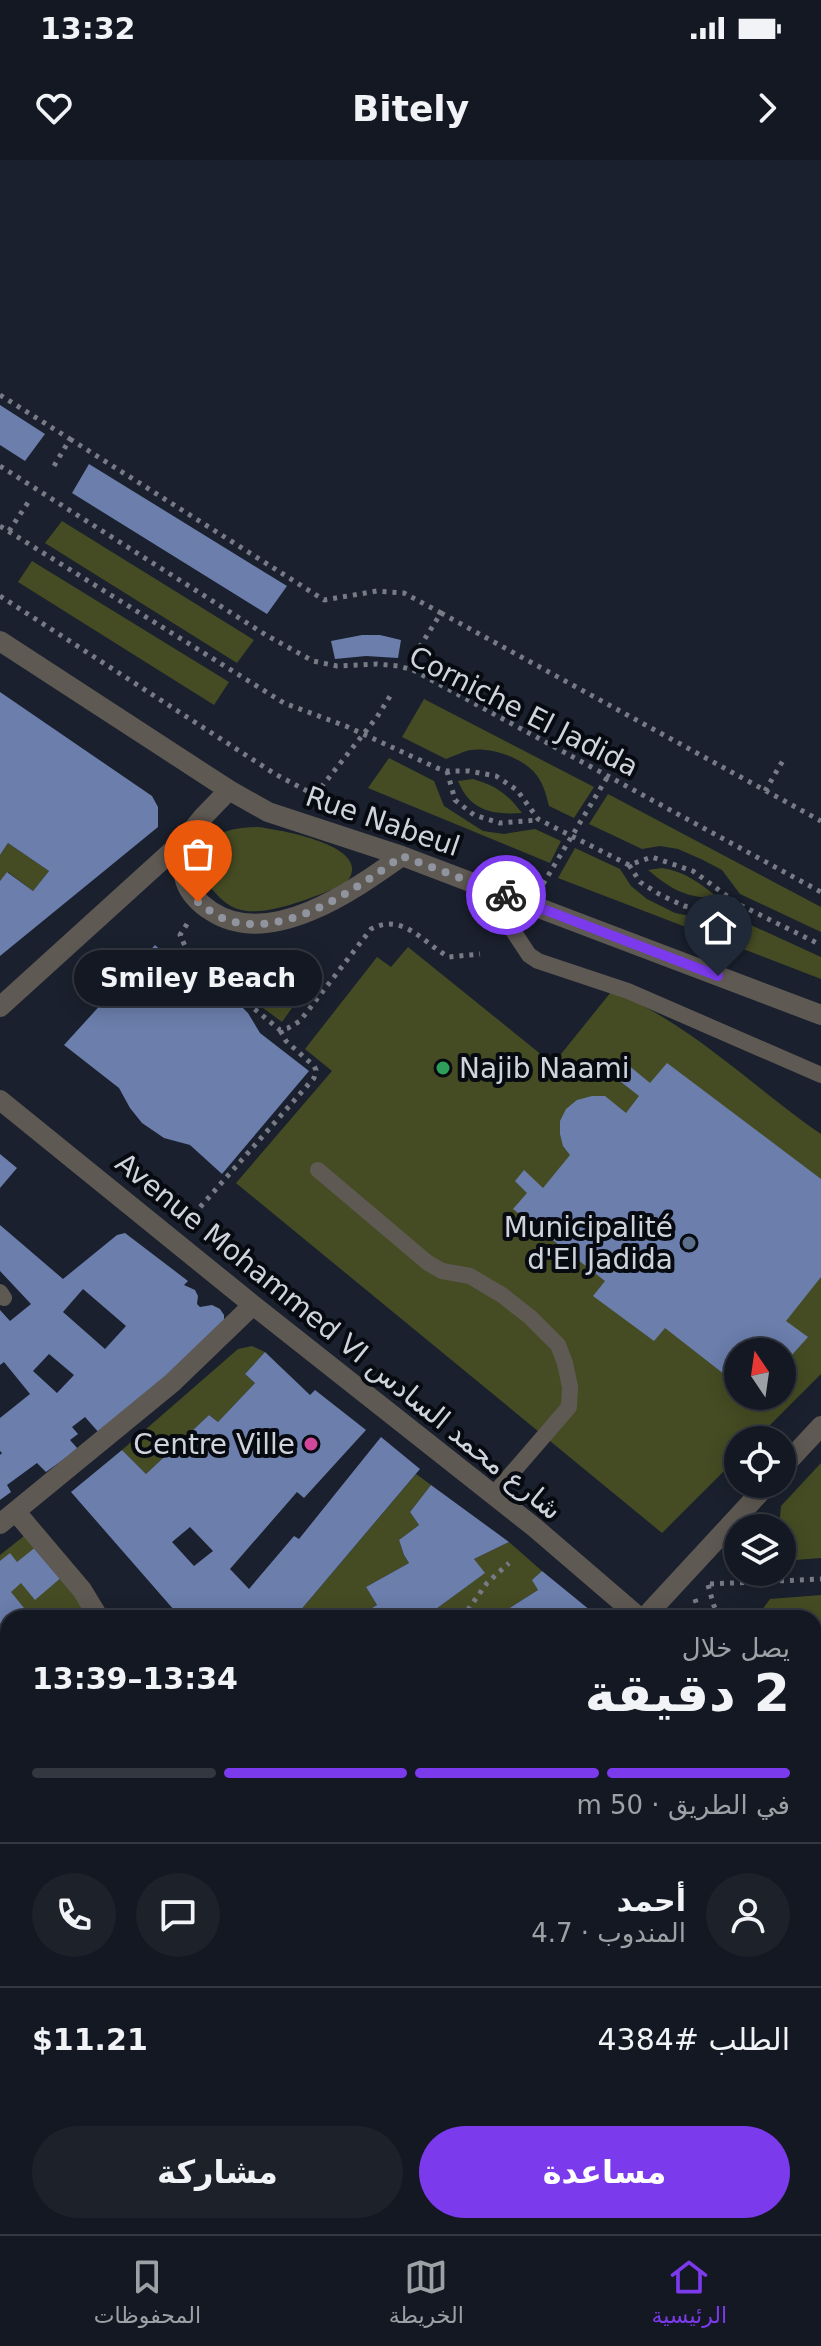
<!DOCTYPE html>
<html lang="ar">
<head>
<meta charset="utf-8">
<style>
	body { margin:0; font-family:"DejaVu Sans",Vazirmatn,sans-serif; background:#1d212a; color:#f1f3f6; direction:rtl; height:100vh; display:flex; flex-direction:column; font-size:30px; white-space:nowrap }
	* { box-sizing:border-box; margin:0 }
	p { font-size:26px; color:#9da0a5 }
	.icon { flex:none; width:44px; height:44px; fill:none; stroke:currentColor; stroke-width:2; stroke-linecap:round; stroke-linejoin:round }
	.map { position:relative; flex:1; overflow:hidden; direction:ltr }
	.sheet { position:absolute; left:0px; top:1450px; width:822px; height:624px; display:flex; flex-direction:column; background:#141822; border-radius:24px 24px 0 0; box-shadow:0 4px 20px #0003,0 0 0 2px #333740; direction:rtl }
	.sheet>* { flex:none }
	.needle { width:52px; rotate:347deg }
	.fabs { position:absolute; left:724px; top:1178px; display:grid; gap:16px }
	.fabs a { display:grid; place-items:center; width:72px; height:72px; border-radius:50%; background:#141822; box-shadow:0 4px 20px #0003,0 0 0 2px #333740; font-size:40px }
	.pin { position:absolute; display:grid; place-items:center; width:68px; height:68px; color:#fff; margin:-82px -34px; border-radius:50% 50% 50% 0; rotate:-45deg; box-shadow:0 0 8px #0007 }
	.pin .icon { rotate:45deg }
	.courier { position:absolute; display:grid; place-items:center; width:80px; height:80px; margin:-40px; border:6px solid #7c3aed; border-radius:50%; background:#fff; color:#222; box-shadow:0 2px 10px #0007 }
	.bubble { position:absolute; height:56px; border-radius:28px; background:#141822; box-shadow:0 4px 20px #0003,0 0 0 2px #333740; font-size:26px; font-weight:700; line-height:56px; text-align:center; direction:rtl }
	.overview em { font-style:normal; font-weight:700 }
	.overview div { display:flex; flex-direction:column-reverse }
	.overview { display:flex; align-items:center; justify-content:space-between; height:136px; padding:0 32px }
	h1 { font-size:52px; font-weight:700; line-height:60px }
	.bar { display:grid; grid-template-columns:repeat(4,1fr); gap:12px 8px; align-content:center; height:96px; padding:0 32px }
	.bar i { height:10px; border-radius:6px; background:#333740 }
	.bar .selected { background:#7c3aed }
	.bar p { grid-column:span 4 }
	.line { display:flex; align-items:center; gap:20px; padding:0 32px; border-top:2px solid #333740 }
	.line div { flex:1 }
	.round { display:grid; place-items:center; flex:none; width:84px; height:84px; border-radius:42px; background:#1d212a }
	.button { display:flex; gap:16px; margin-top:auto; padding:16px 32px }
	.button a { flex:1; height:92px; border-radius:48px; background:#7c3aed; color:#fff; font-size:32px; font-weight:700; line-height:92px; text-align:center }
	.button a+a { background:#1d212a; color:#f1f3f6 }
	.status { display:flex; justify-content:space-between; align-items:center; height:56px; padding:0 40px; background:#141822; direction:ltr }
	.status svg { height:22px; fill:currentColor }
	header { display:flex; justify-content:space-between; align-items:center; height:104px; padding:0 32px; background:#141822; font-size:36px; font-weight:700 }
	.tab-bar { display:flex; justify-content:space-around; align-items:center; height:112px; border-top:2px solid #333740; background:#141822; font-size:22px; color:#9da0a5 }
	.tab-bar a { display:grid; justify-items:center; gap:4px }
	.tab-bar .selected { color:#7c3aed }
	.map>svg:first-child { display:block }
</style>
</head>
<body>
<div class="status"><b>13:32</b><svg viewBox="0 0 49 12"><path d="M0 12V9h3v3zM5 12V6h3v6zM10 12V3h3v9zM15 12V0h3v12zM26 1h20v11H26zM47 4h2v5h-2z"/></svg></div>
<header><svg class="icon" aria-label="forward" viewBox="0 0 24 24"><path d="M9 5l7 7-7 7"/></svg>Bitely<svg class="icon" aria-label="heart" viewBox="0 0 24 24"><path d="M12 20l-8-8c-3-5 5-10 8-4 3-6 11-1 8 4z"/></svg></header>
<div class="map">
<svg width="821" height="2074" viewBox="0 0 821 2074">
	<rect width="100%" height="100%" fill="#1a202d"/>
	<path fill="#454c23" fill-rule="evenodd" d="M62 361 254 480 237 503 45 383Z
		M32 401 229 522 214 545 18 422Z
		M424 539 594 627 574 658 549 646C546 634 543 622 534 612 520 597 491 587 470 590 462 592 454 596 446 599L402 577Z
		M389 598 434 621 444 646 483 671 504 674 535 669 561 681 550 703 368 628Z
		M473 619C497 626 507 634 522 653 493 655 470 651 458 621Z
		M608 634 821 747V772L740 734 722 710 703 700 678 689 660 686 642 689 589 664Z
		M258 667C281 670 381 687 344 725 317 735 270 757 241 750 223 746 210 727 200 713 202 674 224 668 258 667Z
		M8 683 49 711 33 731 8 712 0 721V695Z
		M575 688 620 709 631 726 647 739 675 753 700 758 731 756 821 797V819L558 718Z
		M662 708C686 712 700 723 718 738 686 738 672 730 648 710Z
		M408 787 553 904 611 832C685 858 756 930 821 974V1214L755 1280H738V1297L662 1373 236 1023 332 911 305 889 377 797 391 807ZM738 1192H782V1236H738Z
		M226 806C258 816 280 815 313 807L319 810 282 862 217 814Z
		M252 1186 265 1192 245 1214 255 1223 218 1262 209 1255 146 1314 122 1290 238 1189Z
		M821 1303V1398L782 1401V1368H779L781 1346Z
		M416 1314 431 1325 410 1352 419 1365 399 1380 404 1395 409 1403 366 1427 377 1445 355 1458H294Z
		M24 1376 87 1451 84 1458H8V1492L0 1483V1395Z
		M509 1382 542 1411 533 1420 538 1430 494 1458H441L436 1449 484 1413 474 1399Z
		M821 1435V1508L814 1503V1458L757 1457 770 1439Z
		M8 1813V1894L0 1886V1819Z"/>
	<path fill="#6b7eac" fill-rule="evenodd" d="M0 245 45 274 25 301 0 285Z
		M89 304 287 426 267 454 72 333Z
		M362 475H380L401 480 398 498 366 496 335 499 331 481Z
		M0 532 152 636 158 647V667L0 796V721L7 712 33 731 49 711 8 683 0 695Z
		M155 785 204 829 222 833 236 841 248 853 260 873 309 911 222 1014 190 985 164 978 142 963 130 948 119 928 64 885Z
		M667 903 821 1019V1117L786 1161 808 1177 782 1206V1192H738V1225L665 1168 654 1181 593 1136 605 1121 513 1049 527 1033 515 1021 524 1010 543 1028 570 995 563 986 560 974V961L566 949 577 940 592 936H605L626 953 639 936 616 918 627 904 650 923Z
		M0 994 17 1008 0 1028Z
		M0 1065 63 1119 117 1075 125 1073 188 1121 184 1125 195 1130 198 1136 197 1144 200 1147 212 1145 220 1149 224 1155V1165L101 1275 85 1257 72 1267 78 1274 70 1280 78 1289 46 1312 37 1303 7 1325 11 1332 0 1340V1295L2 1293 0 1291V1258L30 1234 4 1202 0 1205V1150L10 1161 31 1144 0 1111ZM83 1129 126 1166 105 1189 63 1152ZM49 1194 74 1215 57 1233 33 1211Z
		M265 1192 310 1235 315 1230 366 1270 304 1338 297 1332 230 1409 249 1429 294 1376 299 1379 381 1277 420 1309 294 1458H181L71 1332 122 1290 146 1314 209 1255 218 1262 255 1223 245 1214ZM190 1367 213 1391 194 1406 172 1382Z
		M431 1325 509 1382 474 1399 485 1413 436 1449 441 1458H355L377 1445 366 1427 409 1403 404 1395 399 1380 419 1365 410 1352Z
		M37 1386 63 1416 35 1440 21 1423 11 1432 24 1448 13 1458H8V1462L0 1469V1401L10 1393 17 1402Z
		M542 1411 596 1455 594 1458H494L538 1430 532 1420Z
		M0 1483 8 1492V1532L0 1538Z
		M8 1590V1675L2 1680 8 1686V1712L0 1701V1597Z
		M814 1651 821 1657V1776L817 1780 821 1782V1956L814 1964Z
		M8 1717V1775L0 1781V1723Z
		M0 1932 8 1940V1994L0 1985Z
		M8 2003V2038L0 2029V2009Z
		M814 2060 821 2064V2074H787L793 2066H814Z
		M133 2066H324L317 2074H124Z
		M338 2066H447L440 2074H336L333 2071Z
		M499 2066H606L617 2074H493Z
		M683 2066H731L725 2074H695Z"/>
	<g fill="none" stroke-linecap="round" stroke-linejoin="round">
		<path stroke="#767b86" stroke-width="5" stroke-dasharray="4 6" stroke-linecap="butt" d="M0 235 70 279 51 311
			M70 279 324 440 377 431 404 433 441 453 414 496
			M0 306 266 475 313 501 337 506 377 504 398 506 413 510 821 732
			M0 366 284 543 348 567 437 608 447 611H469L496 616 517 630 538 659 629 705 652 697 693 711 738 744 821 785
			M9 371 31 338
			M0 436 275 614 328 642
			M441 453 821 661
			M447 611 455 640 474 655 500 663 537 660
			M765 631 785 597
			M315 635 377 557 392 533
			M629 705 640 722 659 734 684 746 705 749 736 745
			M543 724 608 616
			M187 764 180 775 189 795 280 870 288 868 300 861 371 769C403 752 423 783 449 797L480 794
			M187 1062 314 918 316 910 314 906 286 881 280 870
			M710 1424 821 1419
			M708 1425 714 1446 722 1458
			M695 1439 699 1452 705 1458
			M462 1458 487 1423 509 1403
			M814 1534 821 1539
			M814 1549 821 1554"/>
		<path stroke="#5f5953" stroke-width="16" d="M484 727 529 795 538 801 628 831 821 915
			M318 1010 428 1103 442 1111 470 1116 502 1135 530 1157 558 1185 565 1203 570 1227 569 1247 493 1335
			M0 1132 4 1138"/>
		<path stroke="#5f5953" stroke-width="20" d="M0 481 229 630 268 652 402 696 821 855
			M183 681C181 714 182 732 211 751 270 790 354 730 402 696
			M0 847 183 681 202 658 229 630
			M0 940 253 1145 534 1367 640 1458
			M782 1308 821 1266
			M16 1352 82 1430 99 1458
			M0 1364 172 1223 253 1145
			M644 1458 768 1324
			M0 1558 8 1552
			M814 1603 821 1609
			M0 1804 8 1797
			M0 1911 8 1920
			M814 1983 821 1974
			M814 2048 821 2051
			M624 2066 635 2074
			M26 2074 36 2066
			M449 2074 457 2066
			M743 2074 749 2066"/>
	</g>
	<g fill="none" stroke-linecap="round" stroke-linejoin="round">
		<path stroke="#90949f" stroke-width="8" stroke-dasharray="0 14.4" d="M198 742C206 748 216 756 225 759 284 781 357 728 402 696L506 735"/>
		<path stroke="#7c3aed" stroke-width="10" d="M506 735 718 816"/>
	</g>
	<circle fill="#2e9e5b" stroke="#070a10" stroke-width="3" cx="443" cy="908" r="8"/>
	<circle fill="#5c6f8a" stroke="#070a10" stroke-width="3" cx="689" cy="1083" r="8"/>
	<circle fill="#d1479c" stroke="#070a10" stroke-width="3" cx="311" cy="1284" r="8"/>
	<g text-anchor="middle" stroke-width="8" stroke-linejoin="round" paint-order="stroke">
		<g font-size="28" fill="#cfd3dc" stroke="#070a10">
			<text transform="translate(524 551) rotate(27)" y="10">Corniche El Jadida</text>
			<text transform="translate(383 661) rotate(19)" y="10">Rue Nabeul</text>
			<text transform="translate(339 1176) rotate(39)" y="10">Avenue Mohammed VI شارع محمد السادس</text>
		</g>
		<g font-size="28" fill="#cfd3dc" stroke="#070a10" text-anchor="end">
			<text x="459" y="918" text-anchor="start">Najib Naami</text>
			<text x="673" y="1077">Municipalité<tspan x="673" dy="32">d'El Jadida</tspan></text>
			<text x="295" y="1294">Centre Ville</text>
		</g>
	</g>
</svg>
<div class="fabs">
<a><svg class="needle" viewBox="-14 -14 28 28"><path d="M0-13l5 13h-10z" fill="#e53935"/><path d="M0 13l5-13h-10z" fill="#9da0a5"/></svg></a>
<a><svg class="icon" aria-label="locate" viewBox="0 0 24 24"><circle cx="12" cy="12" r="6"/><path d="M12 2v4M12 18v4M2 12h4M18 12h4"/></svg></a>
<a><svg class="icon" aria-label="layers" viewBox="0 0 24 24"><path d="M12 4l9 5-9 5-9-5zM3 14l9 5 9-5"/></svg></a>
</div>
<div class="pin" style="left:198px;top:742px;background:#ea580c"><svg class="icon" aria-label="bag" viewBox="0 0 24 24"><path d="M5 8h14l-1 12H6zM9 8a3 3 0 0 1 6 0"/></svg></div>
<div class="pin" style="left:718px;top:816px;background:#1f2937"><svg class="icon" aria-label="home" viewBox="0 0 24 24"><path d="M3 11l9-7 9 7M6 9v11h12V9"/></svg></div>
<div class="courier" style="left:506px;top:735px"><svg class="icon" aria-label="bike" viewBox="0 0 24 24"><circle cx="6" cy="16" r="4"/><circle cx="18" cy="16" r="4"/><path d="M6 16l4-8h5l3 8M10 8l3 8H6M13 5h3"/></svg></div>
<div class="bubble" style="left:74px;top:790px;width:248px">Smiley Beach</div>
<section class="sheet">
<div class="overview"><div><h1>2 دقيقة</h1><p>يصل خلال</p></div><em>13:34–13:39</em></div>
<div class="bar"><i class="selected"></i><i class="selected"></i><i class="selected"></i><i></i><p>في الطريق · 50 m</p></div>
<div class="line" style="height:144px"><a class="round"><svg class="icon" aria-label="person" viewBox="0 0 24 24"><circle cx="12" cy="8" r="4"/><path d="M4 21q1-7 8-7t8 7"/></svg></a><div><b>أحمد</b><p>المندوب · 4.7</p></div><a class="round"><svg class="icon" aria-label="chat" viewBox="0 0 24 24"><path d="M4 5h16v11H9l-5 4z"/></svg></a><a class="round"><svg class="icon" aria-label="phone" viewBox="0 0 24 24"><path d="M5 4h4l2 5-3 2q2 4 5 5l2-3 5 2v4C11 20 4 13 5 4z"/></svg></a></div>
<div class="line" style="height:104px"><div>الطلب #4384</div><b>$11.21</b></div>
<div class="button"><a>مساعدة</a><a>مشاركة</a></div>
</section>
</div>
<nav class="tab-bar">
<a class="selected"><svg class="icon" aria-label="home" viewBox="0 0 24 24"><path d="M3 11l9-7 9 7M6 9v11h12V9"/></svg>الرئيسية</a>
<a><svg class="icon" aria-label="map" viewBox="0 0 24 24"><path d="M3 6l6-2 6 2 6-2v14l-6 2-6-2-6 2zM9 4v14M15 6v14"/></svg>الخريطة</a>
<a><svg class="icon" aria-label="saved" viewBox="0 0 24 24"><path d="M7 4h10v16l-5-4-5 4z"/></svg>المحفوظات</a>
</nav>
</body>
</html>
